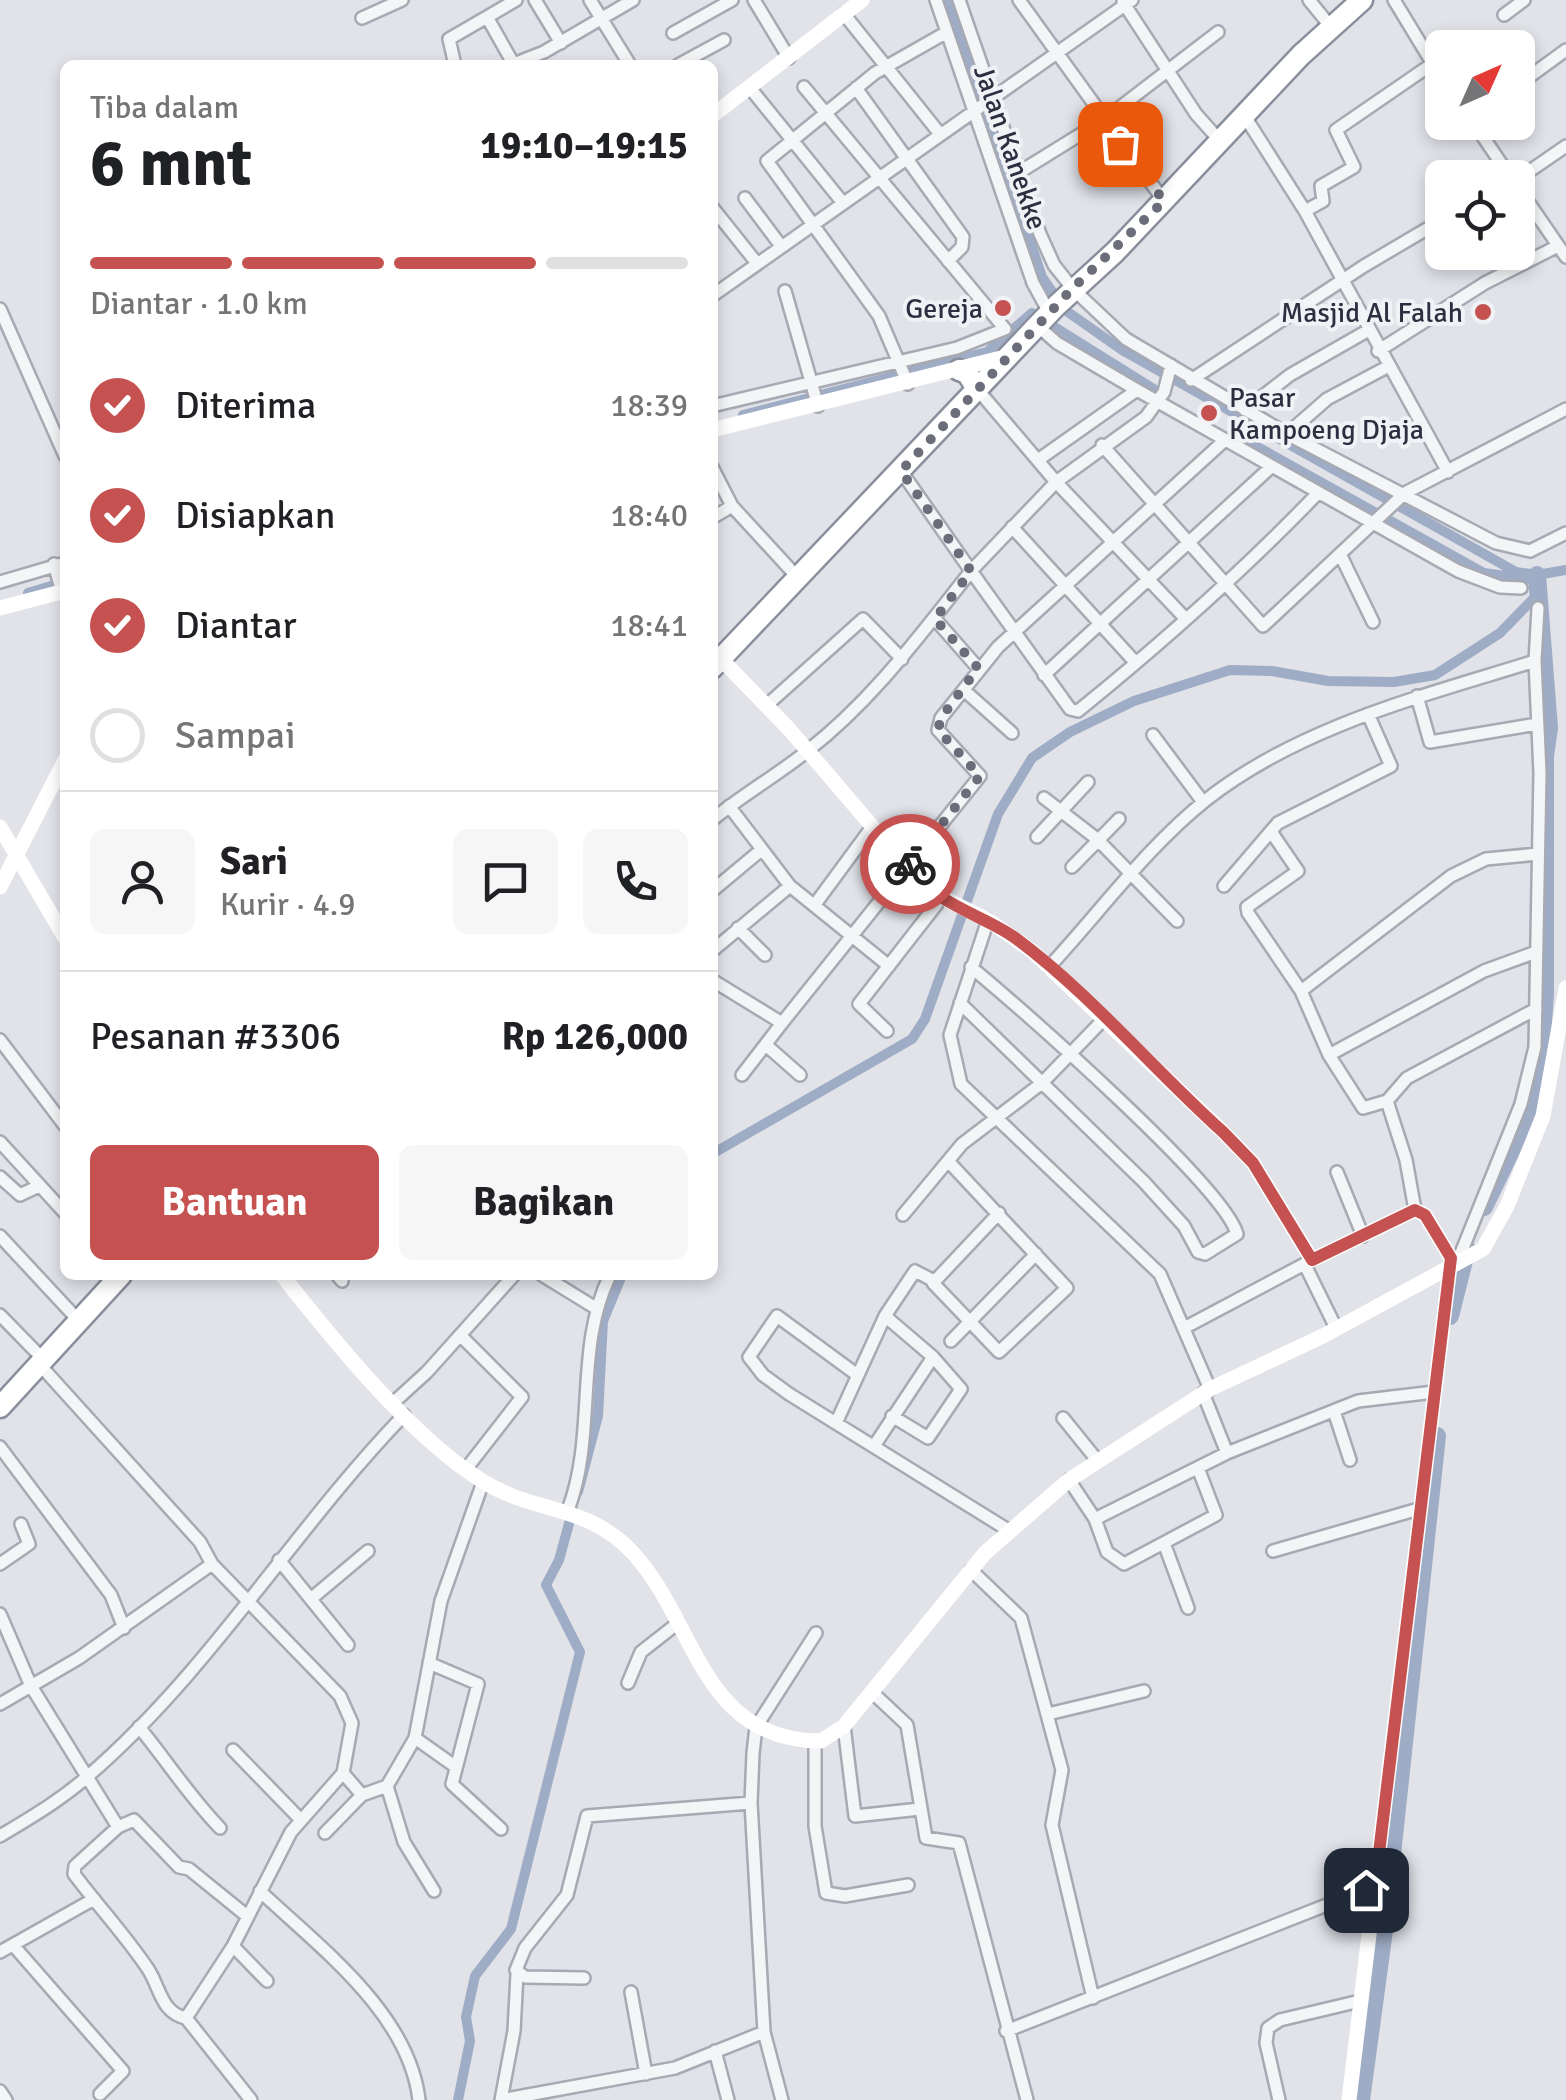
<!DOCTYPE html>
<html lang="id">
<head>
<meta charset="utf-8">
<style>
	body { margin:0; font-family:Signika,sans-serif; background:#f6f6f6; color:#202124; height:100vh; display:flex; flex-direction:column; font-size:38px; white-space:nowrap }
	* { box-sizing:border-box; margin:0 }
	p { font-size:32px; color:#757577 }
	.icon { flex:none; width:55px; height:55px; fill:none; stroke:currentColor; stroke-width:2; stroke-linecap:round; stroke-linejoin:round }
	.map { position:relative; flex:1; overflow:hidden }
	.side { position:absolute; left:60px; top:60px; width:658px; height:1220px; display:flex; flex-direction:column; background:#fff; border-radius:15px; box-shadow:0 5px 15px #0003 }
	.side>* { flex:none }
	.needle { width:65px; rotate:45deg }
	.fabs { position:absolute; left:1425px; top:30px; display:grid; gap:20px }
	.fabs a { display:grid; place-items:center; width:110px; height:110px; border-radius:15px; background:#fff; box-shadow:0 5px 15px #0003; font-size:50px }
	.pin { position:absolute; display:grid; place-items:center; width:85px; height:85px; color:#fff; margin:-42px; border-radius:20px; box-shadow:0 5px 15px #0006 }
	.courier { position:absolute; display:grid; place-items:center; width:100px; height:100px; margin:-50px; border:8px solid #c55250; border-radius:50%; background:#fff; color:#222; box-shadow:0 2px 12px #0007 }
	.summary em { font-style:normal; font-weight:800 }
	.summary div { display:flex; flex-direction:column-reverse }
	.summary { display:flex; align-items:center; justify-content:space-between; height:170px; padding:0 30px }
	h1 { font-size:65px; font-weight:800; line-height:75px }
	.bar { display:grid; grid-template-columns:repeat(4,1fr); gap:15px 10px; align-content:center; height:120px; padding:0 30px }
	.bar i { height:12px; border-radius:8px; background:#e0e0e0 }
	.bar .selected { background:#c55250 }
	.bar p { grid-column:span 4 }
	.line { display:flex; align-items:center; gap:25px; padding:0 30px; border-top:2px solid #e0e0e0 }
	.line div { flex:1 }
	.round { display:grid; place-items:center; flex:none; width:105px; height:105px; border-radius:15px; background:#f6f6f6 }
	ol { padding:0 30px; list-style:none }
	li { display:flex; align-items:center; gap:30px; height:110px }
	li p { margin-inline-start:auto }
	li .icon { padding:10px; border-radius:50%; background:#c55250; color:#fff; stroke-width:4 }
	li:last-child { color:#757577 }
	li i { width:55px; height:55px; border:5px solid #e0e0e0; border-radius:50% }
	.primary-button { display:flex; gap:20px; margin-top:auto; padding:20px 30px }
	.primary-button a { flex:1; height:115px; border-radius:15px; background:#c55250; color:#fff; font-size:40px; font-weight:800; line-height:115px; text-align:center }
	.primary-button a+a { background:#f6f6f6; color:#202124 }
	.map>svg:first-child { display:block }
</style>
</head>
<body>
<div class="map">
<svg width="1566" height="2100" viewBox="0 0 1566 2100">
	<rect width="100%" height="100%" fill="#e1e3e9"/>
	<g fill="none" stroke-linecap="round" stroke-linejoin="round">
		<path stroke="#9facc6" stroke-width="10" d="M949 0 1042 277 1065 310 1122 350 1516 572 1537 575
			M743 415 987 352 1032 313 1160 393
			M1245 440 1484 573 1527 579
			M28 593 64 582
			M712 1154 912 1039 925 1019 998 814 1032 758 1070 732 1134 701 1230 670 1272 671 1328 681 1394 682 1435 675 1500 633 1535 597 1537 575 1566 570
			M578 1492 598 1416 603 1321 622 1275
			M458 2100 470 2041 466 2017 475 1976 511 1929 580 1652 546 1585 559 1560 573 1509"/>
		<path stroke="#9facc6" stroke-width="18" d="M1484 1207 1538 1095 1545 994V756L1549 728 1537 575
			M1450 1316 1467 1249
			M1361 2100 1383 1938 1437 1436"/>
		<defs>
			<path id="street" d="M535 0 561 43
				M590 0 630 65
				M754 0 789 58
				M936 0 1033 283 1050 314
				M959 0 1040 234 1054 265 1073 289 1126 339 1287 434 1496 543 1530 551 1566 533
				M1019 0 1164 201
				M1309 0 1331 27
				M1394 0 1442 79
				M1123 2 1196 114 1221 142
				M844 14 940 134
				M1504 15 1524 0
				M362 18 402 0
				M673 33 732 0
				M513 63 487 17 516 0
				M455 65 449 39 487 17
				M511 65 544 52 633 0
				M678 65 724 40
				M1518 85 1566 50
				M750 88 843 203
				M856 88 963 237 962 247 948 261
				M1244 115 1305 211 1448 472
				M1473 122 1511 178
				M1018 173 1102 121 1218 32
				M1518 179 1566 146
				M1518 187 1566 257
				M745 198 781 246
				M712 207 756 262
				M1305 211 1323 201 1321 186 1354 167 1336 130 1432 64
				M785 291 818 406
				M712 296 1132 0
				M0 309 65 456
				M1039 327 1057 343 1137 390 1458 571 1500 587 1521 588
				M1378 351 1485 283 1558 246
				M1171 365 1164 392 1146 417 1056 482 971 571 1070 709 1078 711C1162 643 1244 570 1318 493
				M1191 380 1364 266 1442 220
				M908 384 879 316 767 161 875 73 947 32
				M978 390 1056 482 1184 617
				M712 406 957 348 1005 329 804 87
				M1245 410 1290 375 1367 331
				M1287 434 1327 399 1387 367
				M1102 445 1263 626 1405 493 1566 409
				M1038 460 1137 390
				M712 467 732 506 712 518
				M732 506 799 579
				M1012 527 1135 662
				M1341 556 1373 622
				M54 564 62 592
				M0 582 65 563
				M935 619 978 668
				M1535 661 1538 608
				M1044 675 1271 467
				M965 691 1012 733
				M1417 696 1430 742 1537 724
				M767 705 863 619 902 659
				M1153 735 1203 802
				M1044 798 1097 839 1177 921
				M729 806 790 886 889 966
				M712 820C742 795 776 776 806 752 872 701 920 635 971 571L901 471
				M1272 833 1298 871 1247 907 1248 913 1301 991 1329 1055 1363 1108 1387 1101 1407 1078 1536 1009
				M1037 837 1088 782
				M1072 867 1119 819
				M1224 886 1278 823 1391 766 1368 714
				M712 891 760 851
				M816 903 872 827
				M988 920 950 1035 961 1084 1160 1274 1210 1389
				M738 928 765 955
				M712 951 790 886
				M1049 967C1100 912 1147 847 1206 800 1300 726 1423 696 1535 661L1540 773 1535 1047 1521 1104 1457 1263
				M712 980 782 1023 980 776 938 730 941 718 998 647 1225 440
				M1301 991 1451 876 1486 859 1538 854
				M960 1003 1144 1182 1184 1226 1198 1252 1205 1254 1237 1234C1224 1186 1020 1008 971 967
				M887 1031 859 1004 943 896
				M0 1040 65 1126
				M767 1046 800 1075
				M1329 1055 1484 971 1536 952
				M742 1075 782 1023
				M1387 1101 1406 1160 1415 1210
				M0 1142 65 1213
				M948 1161 1067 1288 999 1352 933 1283 999 1213
				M1337 1172 1363 1236
				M0 1177 20 1195 39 1186
				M903 1215 962 1144 1042 1083 1104 1019
				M0 1236 80 1322
				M1305 1265 1336 1328
				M337 1275 342 1281
				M542 1275 594 1307
				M0 1315 44 1360
				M1184 1328 1312 1260
				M460 1335 522 1397 466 1469
				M951 1341 1036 1254
				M856 1374 777 1316 749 1357 763 1375 789 1394 1008 1530
				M1203 1393 1227 1453
				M393 1403 427 1372 514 1275
				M1334 1411 1350 1460
				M892 1416 928 1438 961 1389 933 1357
				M1063 1418 1097 1460
				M837 1421 885 1316
				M876 1443 933 1357 885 1316 915 1271 934 1281
				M0 1447 111 1595 124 1628
				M1069 1480 1095 1519 1227 1453 1358 1401 1434 1392
				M568 1510C597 1434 574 1349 610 1275
				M1095 1519 1107 1552 1124 1564 1216 1515 1198 1468
				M1164 1543 1188 1608
				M1273 1551 1422 1508
				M279 1560 348 1645
				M0 1564 29 1544 21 1524
				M971 1570 1021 1618 1062 1770 1052 1825 1093 1998
				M312 1598 368 1551
				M0 1614 31 1686 118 1827 75 1866 74 1874C98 1906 126 1936 148 1969 160 1987 161 2013 186 2018L233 1946 291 1832 343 1773 352 1723 340 1696 212 1564 200 1542 40 1365
				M429 1663 478 1684 452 1784 501 1829
				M628 1683 641 1652 678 1623
				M873 1693 907 1725 926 1838 959 1843 1027 2100
				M0 1704 79 1658 212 1564
				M1048 1714 1144 1691
				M844 1726 855 1816 920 1809
				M139 1727C167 1761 189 1796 220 1828
				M415 1738 456 1767
				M815 1742V1826L826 1893 845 1896 908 1885
				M233 1750 300 1819
				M343 1773 362 1795 387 1786 415 1738 441 1601 483 1482
				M387 1786 404 1842 434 1891
				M118 1827 134 1820 179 1867 189 1869 247 1916
				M325 1833 362 1795
				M0 1836C30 1818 61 1800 88 1776 210 1671 293 1530 404 1415
				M260 1891C319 1947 409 2013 419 2100
				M13 1945 123 2071 100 2094
				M233 1946 267 1981
				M0 1952 94 1899
				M584 1978 525 1977 516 1970 525 1948 567 1895 587 1816 751 1803
				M631 1992 646 2074
				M186 2018 251 2100
				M1006 2031 1375 1886
				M715 2051 728 2100
				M0 2091 6 2100
				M501 2100 675 2068 764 2032
				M501 2100 514 2031 517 1974
				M782 2100 764 2032 751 1803 753 1753 756 1727 816 1633
				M1279 2100 1266 2043 1268 2028 1280 2020 1360 2001"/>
			<path id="highway" d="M959 370 967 373 978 390
				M712 668 1056 306 1115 252 1301 55 1362 0
				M0 1407 121 1275"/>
		</defs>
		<use href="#street" stroke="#a7a9b3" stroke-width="16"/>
		<use href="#highway" stroke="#8a8f9e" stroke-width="25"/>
		<use href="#street" stroke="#f4f5f7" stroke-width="11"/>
		<path stroke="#fff" stroke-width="15" d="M712 116 862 0
			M712 430 1009 356
			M0 608 65 591
			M721 659 789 729 895 853 949 901 988 920 1032 951 1223 1132 1253 1163 1312 1260 1415 1210 1425 1215 1451 1258 1349 2100
			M0 827 65 938
			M0 887 65 760
			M282 1275C333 1340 414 1440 484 1482 536 1514 588 1504 633 1553 698 1624 700 1740 821 1741L844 1726 985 1553 1069 1480 1210 1389 1323 1336 1483 1249 1507 1206 1543 1116 1566 988"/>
		<use href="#highway" stroke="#fff" stroke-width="20"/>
	</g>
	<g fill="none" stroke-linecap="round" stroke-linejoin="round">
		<path stroke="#6b6e7a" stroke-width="10" stroke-dasharray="0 18" d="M910 864 980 776 938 730 941 718 978 668 935 619 971 571 901 471 1071 290 1164 201 1120 144"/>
		<path stroke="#c55250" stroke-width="12" d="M910 864C925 900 983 915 1014 937 1090 993 1153 1069 1223 1132L1253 1163 1312 1260 1415 1210 1425 1215 1451 1258 1375 1886 1366 1890"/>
	</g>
	<g fill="#c55250" stroke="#f1f2f6" stroke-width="4">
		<circle cx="1003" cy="308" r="10"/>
		<circle cx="1483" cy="312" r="10"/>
		<circle cx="1209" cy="413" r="10"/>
	</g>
	<g text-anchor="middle" stroke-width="8" stroke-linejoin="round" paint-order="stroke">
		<g font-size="28" fill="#2b2f3f" stroke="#f1f2f6">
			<text transform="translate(1011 147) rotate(71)" y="10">Jalan Kanekke</text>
		</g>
		<g font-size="28" fill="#2b2f3f" stroke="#f1f2f6" text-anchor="end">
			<text x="983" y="318">Gereja</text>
			<text x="1463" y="322">Masjid Al Falah</text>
			<text x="1229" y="407" text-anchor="start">Pasar<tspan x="1229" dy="32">Kampoeng Djaja</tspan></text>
		</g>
	</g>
</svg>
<div class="fabs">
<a><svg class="needle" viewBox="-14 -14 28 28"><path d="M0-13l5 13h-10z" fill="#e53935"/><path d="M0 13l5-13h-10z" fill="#757577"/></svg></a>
<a><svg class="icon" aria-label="locate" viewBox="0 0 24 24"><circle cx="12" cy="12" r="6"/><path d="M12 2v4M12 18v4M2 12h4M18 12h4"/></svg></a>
</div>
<div class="pin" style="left:1120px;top:144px;background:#ea580c"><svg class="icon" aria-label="bag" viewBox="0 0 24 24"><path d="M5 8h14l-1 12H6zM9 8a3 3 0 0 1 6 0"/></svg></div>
<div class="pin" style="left:1366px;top:1890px;background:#1f2937"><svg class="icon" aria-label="home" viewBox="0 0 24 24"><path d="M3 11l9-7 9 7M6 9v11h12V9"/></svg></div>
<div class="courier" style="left:910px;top:864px"><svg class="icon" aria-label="bike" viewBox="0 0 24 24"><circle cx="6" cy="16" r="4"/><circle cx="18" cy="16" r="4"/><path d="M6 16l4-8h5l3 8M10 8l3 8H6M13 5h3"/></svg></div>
<section class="side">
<div class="summary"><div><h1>6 mnt</h1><p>Tiba dalam</p></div><em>19:10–19:15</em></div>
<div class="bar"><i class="selected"></i><i class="selected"></i><i class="selected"></i><i></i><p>Diantar · 1.0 km</p></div>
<ol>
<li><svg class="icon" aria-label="check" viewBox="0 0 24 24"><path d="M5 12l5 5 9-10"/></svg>Diterima<p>18:39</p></li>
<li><svg class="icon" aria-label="check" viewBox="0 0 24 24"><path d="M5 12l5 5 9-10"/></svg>Disiapkan<p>18:40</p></li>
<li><svg class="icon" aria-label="check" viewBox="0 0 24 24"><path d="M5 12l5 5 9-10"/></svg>Diantar<p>18:41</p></li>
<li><i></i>Sampai</li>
</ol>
<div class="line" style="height:180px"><a class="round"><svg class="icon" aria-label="person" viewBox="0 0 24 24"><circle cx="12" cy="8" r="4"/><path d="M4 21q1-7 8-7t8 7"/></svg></a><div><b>Sari</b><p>Kurir · 4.9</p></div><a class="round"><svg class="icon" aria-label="chat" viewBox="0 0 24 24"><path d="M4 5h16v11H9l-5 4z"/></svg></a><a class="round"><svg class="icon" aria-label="phone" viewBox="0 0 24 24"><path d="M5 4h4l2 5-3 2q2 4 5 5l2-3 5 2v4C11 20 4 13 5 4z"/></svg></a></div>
<div class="line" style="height:130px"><div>Pesanan #3306</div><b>Rp 126,000</b></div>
<div class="primary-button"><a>Bantuan</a><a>Bagikan</a></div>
</section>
</div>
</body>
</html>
